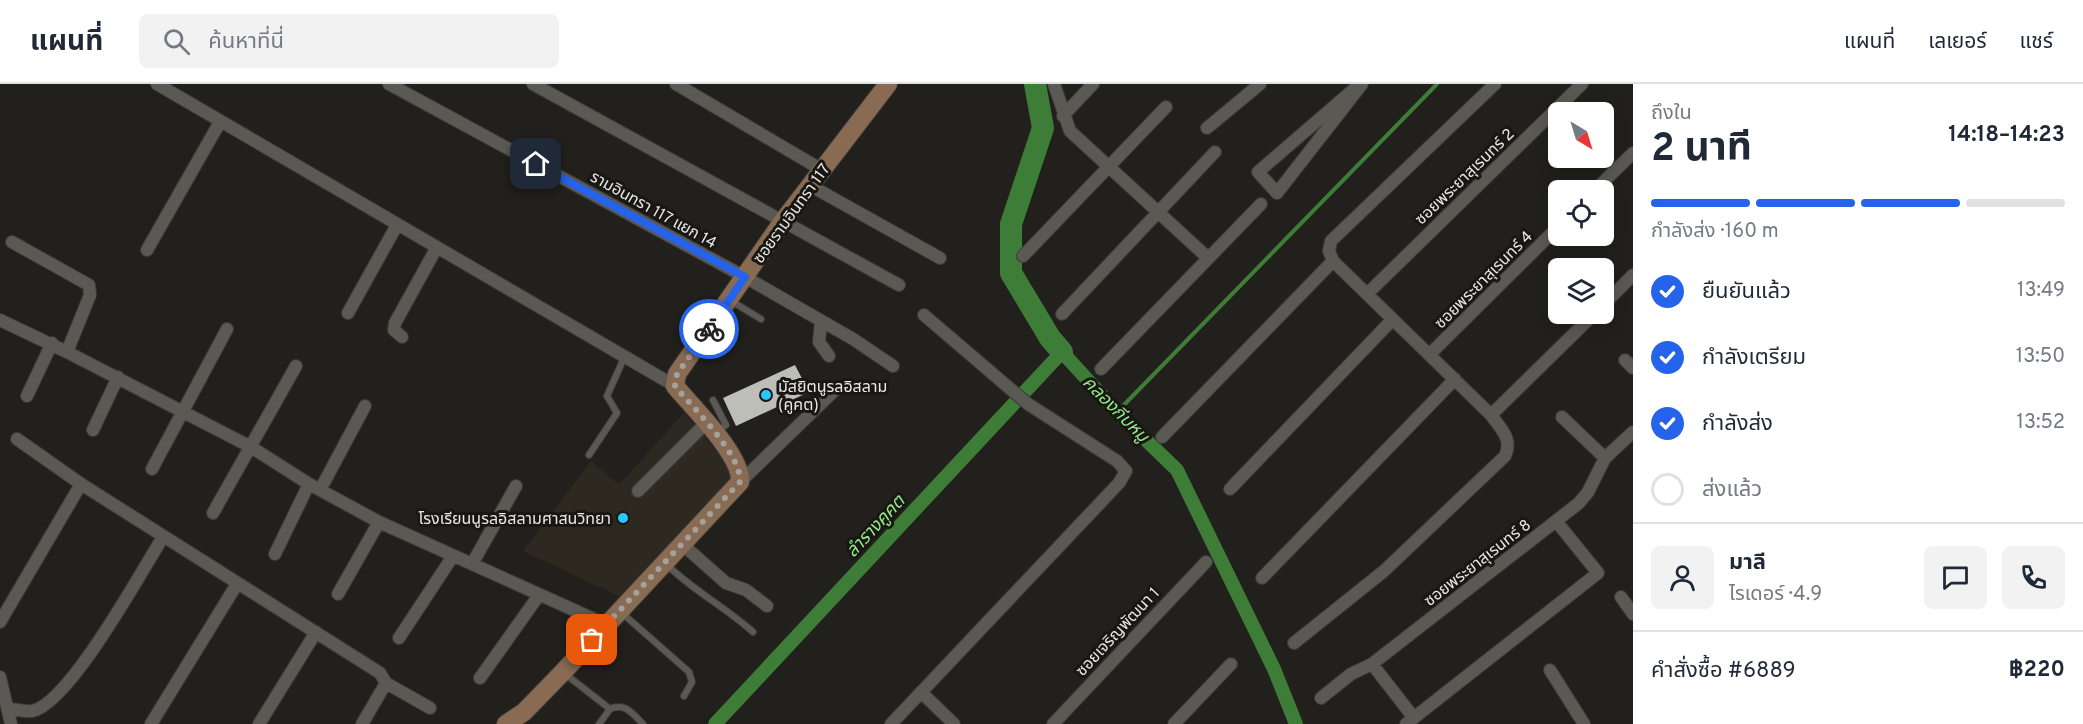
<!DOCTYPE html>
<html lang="th">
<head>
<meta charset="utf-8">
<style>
	body { margin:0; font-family:Overpass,"Noto Sans Thai",sans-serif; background:#f2f2f3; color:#1f2937; height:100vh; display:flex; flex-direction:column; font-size:22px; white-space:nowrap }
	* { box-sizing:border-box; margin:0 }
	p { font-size:20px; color:#747a83 }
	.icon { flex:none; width:33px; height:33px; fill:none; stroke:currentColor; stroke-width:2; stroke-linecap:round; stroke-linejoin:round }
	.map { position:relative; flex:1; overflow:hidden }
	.panel { display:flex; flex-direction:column; background:#fff; width:450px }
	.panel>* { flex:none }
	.needle { width:39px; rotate:142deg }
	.controls { position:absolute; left:1548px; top:18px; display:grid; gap:12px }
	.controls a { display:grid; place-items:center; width:66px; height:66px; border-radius:9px; background:#fff; box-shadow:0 3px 15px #0003; font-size:30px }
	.pin { position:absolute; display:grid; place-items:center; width:51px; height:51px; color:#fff; margin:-26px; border-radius:12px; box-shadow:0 3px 9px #0006 }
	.courier { position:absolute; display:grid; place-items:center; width:60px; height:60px; margin:-30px; border:4px solid #2563eb; border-radius:50%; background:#fff; color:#222; box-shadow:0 2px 8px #0007 }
	.headline em { font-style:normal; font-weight:700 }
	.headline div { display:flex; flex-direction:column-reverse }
	.headline { display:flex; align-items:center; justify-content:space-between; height:102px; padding:0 18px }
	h1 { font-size:39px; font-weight:700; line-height:45px }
	.bar { display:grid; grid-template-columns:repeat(4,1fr); gap:9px 6px; align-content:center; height:72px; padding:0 18px }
	.bar i { height:8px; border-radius:4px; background:#e0e1e3 }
	.bar .on { background:#2563eb }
	.bar p { grid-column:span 4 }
	.line { display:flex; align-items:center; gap:15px; padding:0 18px; border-top:2px solid #e0e1e3 }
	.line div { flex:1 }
	.round { display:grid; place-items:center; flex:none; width:63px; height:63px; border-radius:9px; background:#f2f2f3 }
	ol { padding:0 18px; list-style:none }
	li { display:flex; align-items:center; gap:18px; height:66px }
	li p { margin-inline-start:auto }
	li .icon { padding:6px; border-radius:50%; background:#2563eb; color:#fff; stroke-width:4 }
	li:last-child { color:#747a83 }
	li i { width:33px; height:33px; border:3px solid #e0e1e3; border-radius:50% }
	header { display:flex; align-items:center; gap:36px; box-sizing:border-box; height:84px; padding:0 30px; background:#fff; border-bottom:2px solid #e0e1e3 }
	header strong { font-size:28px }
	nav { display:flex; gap:33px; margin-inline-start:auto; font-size:21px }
	.search { width:420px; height:54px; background:#f2f2f3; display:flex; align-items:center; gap:15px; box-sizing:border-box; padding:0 21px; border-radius:9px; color:#747a83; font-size:22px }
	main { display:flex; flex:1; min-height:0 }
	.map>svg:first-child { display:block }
</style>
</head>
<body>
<header>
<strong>แผนที่</strong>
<div class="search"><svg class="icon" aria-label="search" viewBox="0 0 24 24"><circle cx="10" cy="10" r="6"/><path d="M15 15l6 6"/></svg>ค้นหาที่นี่</div>
<nav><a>แผนที่</a><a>เลเยอร์</a><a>แชร์</a></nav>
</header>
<main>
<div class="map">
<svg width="1633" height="640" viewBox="0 0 1633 640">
	<rect width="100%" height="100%" fill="#22201c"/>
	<path fill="#2e2920" d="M684 329 733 387 732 398 621 513 523 467 591 377 619 401Z"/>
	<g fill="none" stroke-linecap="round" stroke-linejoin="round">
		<path stroke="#3e7d37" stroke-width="4" d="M1117 328 1437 0"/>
		<path stroke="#3e7d37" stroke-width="14" d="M715 640 1062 268 1117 328 1177 386 1274 585 1296 640"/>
		<path stroke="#3e7d37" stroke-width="22" d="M1035 0 1043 44 1011 140V189L1050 254 1062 268"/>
	</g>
	<path fill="#bdbeb8" d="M795 281 809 308 736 342 723 314Z"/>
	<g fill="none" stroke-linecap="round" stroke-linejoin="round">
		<defs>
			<path id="lane" d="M731 217 761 235
				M713 316 726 341 717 348
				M589 371 617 329 607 312 624 274
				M667 481C694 507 725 523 753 548
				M622 529 689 588 692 598 684 612
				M564 589 610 625C625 618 633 630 643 640
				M599 640 610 625"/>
			<path id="street" d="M157 0 675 302
				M389 0 745 193 853 255 893 282
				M533 0 899 201
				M676 0 822 86
				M1054 0 1070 47 1208 174
				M1360 0 1258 88 1277 109 1362 0
				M1063 32 1093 0
				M1207 44 1260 0
				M811 102 940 174
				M1595 106 1633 69
				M12 158 89 201 90 211 67 268 251 363 309 400 379 438 607 541
				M147 166 220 38
				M1023 172 1166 23
				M1368 209 1582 0
				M1604 220 1633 191
				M348 229 397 141
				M1062 230 1215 68
				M0 236 67 268
				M821 237 819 258 829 272
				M402 253 394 246 395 239 436 165
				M1430 270 1558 143
				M1625 276 1633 284
				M1101 285 1261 120
				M27 312 52 259
				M1491 331 1594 230
				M1562 333 1605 374
				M93 346 118 293
				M1162 353 1333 177
				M17 355 81 400 380 589 386 599 430 624
				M152 385 227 245
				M740 398 835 306
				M1230 405 1393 235
				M320 406 365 322
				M638 407 705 340
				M213 429 296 282
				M682 460 726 499 746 506 767 522
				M275 470 309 400
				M472 480 516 402
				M1262 494 1455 295
				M338 510 379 438
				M1621 513 1633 530
				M0 538 81 400
				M399 554 453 472
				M1294 559 1384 487 1505 372C1513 355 1501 345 1491 331L1333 177 1329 167 1331 157 1495 0
				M1372 580 1414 634
				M1550 586 1584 640
				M0 593 11 640
				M480 594 539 511
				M921 608 954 640
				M1321 614 1351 590 1372 580 1579 419 1588 408 1605 374 1633 348
				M9 625C15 625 25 628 32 627 69 620 141 488 163 453
				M151 640 237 500
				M259 640 316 548
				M362 640 386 599
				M891 640 1119 399 1126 387 1117 377 1028 320 924 231
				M1053 640 1206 478
				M1174 640 1231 580
				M1406 640 1598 489 1556 437"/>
			<path id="secondary" d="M506 640 524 628 563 588 740 398C742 371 693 324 675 302L677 290 783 137 888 0"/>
		</defs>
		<use href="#lane" stroke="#3d3b38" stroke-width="8"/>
		<use href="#street" stroke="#3d3b38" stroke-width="14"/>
		<use href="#secondary" stroke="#3d3b38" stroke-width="20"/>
		<use href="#lane" stroke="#5b5954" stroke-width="6"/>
		<use href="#street" stroke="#5b5954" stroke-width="12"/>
		<use href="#secondary" stroke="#886b52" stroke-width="18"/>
	</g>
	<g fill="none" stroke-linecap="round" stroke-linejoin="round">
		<path stroke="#a3a29f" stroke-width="6" stroke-dasharray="0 10.8" d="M592 556 740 398C742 371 693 324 675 302L677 290 709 245"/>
		<path stroke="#2563eb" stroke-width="8" d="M536 80 745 193 709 245"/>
	</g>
	<g fill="#28c8ff" stroke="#191713" stroke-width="2">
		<circle cx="766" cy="311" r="6"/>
		<circle cx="623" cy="434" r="6"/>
	</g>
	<g text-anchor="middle" stroke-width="6" stroke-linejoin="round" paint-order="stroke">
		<g font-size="16" fill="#e9e8e5" stroke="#191713">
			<text transform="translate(1464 92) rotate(-44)" y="6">ซอยพระยาสุเรนทร์ 2</text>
			<text transform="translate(654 125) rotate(29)" y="6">รามอินทรา 117 แยก 14</text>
			<text transform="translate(791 129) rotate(-54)" y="6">ซอยรามอินทรา 117</text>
			<text transform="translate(1483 195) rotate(-45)" y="6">ซอยพระยาสุเรนทร์ 4</text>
			<text transform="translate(1477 478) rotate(-38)" y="6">ซอยพระยาสุเรนทร์ 8</text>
			<text transform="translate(1117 547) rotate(-47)" y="6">ซอยเจริญพัฒนา 1</text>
		</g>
		<g font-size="16" fill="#e9e8e5" stroke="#191713" text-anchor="start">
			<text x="778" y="308">มัสยิตนูรลอิสลาม<tspan x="778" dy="18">(คูคต)</tspan></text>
			<text x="611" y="440" text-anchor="end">โรงเรียนนูรลอิสลามศาสนวิทยา</text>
		</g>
		<g font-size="18" font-style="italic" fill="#94e98a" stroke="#191713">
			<text transform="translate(1116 325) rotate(45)" y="6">คลองกีบหมู</text>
			<text transform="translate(875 442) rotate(-47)" y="6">ลำรางคูคต</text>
		</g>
	</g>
</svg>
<div class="controls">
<a><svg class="needle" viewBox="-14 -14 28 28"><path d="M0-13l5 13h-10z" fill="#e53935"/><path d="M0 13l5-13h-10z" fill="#747a83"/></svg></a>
<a><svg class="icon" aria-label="locate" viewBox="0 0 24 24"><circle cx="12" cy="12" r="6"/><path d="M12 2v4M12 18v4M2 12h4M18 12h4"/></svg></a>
<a><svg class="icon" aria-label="layers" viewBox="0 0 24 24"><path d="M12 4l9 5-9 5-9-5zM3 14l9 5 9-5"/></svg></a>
</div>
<div class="pin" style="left:592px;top:556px;background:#ea580c"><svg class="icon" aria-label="bag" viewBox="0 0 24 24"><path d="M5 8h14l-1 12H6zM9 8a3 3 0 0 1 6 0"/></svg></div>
<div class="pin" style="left:536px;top:80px;background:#1f2937"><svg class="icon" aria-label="home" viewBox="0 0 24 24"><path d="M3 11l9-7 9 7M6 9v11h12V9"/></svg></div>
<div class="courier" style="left:709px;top:245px"><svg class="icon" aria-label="bike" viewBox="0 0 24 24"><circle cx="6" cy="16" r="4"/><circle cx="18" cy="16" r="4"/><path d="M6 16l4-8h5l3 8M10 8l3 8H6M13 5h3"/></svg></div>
</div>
<section class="panel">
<div class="headline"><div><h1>2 นาที</h1><p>ถึงใน</p></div><em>14:18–14:23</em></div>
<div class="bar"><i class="on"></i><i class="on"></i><i class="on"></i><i></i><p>กำลังส่ง · 160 m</p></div>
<ol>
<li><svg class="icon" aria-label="check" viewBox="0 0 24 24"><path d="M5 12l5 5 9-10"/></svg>ยืนยันแล้ว<p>13:49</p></li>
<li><svg class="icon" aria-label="check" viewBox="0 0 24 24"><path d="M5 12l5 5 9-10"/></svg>กำลังเตรียม<p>13:50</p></li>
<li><svg class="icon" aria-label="check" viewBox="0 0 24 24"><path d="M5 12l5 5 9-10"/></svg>กำลังส่ง<p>13:52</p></li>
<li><i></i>ส่งแล้ว</li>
</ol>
<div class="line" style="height:108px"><a class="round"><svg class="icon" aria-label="person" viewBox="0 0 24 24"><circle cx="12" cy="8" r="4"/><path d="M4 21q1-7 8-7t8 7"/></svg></a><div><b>มาลี</b><p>ไรเดอร์ · 4.9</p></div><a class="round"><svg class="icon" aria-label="chat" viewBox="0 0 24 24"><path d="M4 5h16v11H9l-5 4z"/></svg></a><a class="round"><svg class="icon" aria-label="phone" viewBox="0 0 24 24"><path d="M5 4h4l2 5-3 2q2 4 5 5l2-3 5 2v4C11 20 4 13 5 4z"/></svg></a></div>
<div class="line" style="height:78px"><div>คำสั่งซื้อ #6889</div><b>฿220</b></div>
</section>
</main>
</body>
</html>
